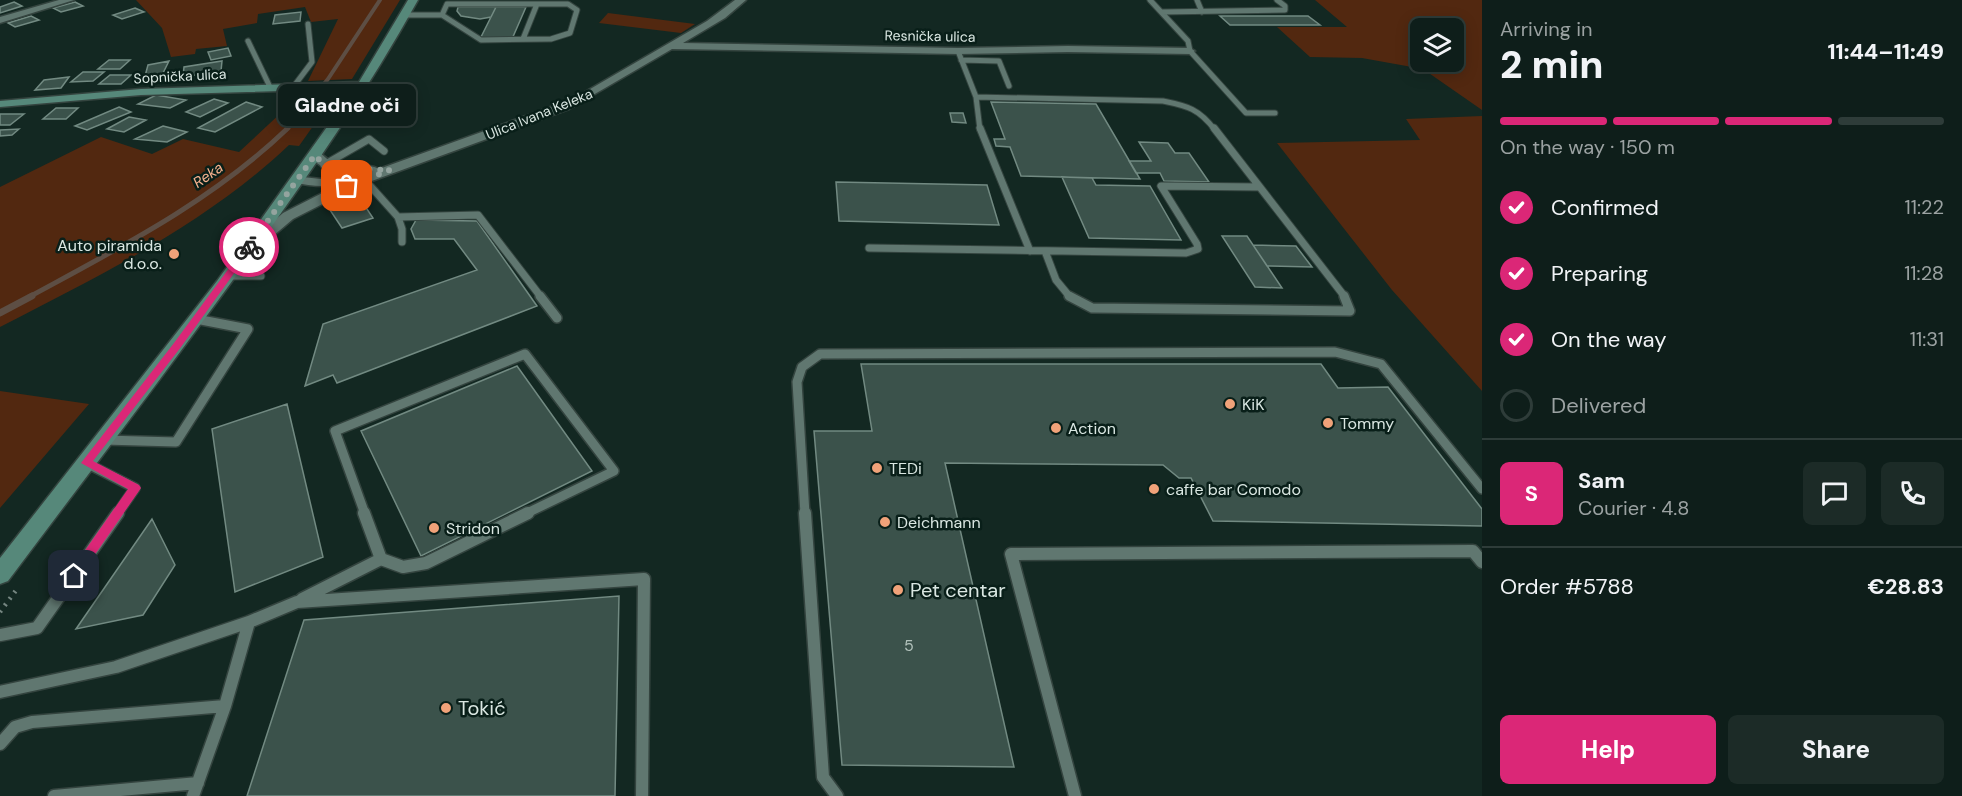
<!DOCTYPE html>
<html lang="en">
<head>
<meta charset="utf-8">
<style>
	body { margin:0; font-family:"DM Sans",sans-serif; background:#1c2b27; color:#f1f3f6; height:100vh; display:flex; flex-direction:column; font-size:22px; white-space:nowrap }
	* { box-sizing:border-box; margin:0 }
	p { font-size:20px; color:#9ba2a2 }
	.icon { flex:none; width:33px; height:33px; fill:none; stroke:currentColor; stroke-width:2; stroke-linecap:round; stroke-linejoin:round }
	.map { position:relative; flex:1; overflow:hidden }
	.details { display:flex; flex-direction:column; background:#0e1e1a; width:480px }
	.details>* { flex:none }
	.fabs { position:absolute; left:1410px; top:18px; display:grid; gap:12px }
	.fabs a { display:grid; place-items:center; width:54px; height:54px; border-radius:9px; background:#0e1e1a; box-shadow:0 3px 15px #0003,0 0 0 2px #2e3c39; font-size:30px }
	.pin { position:absolute; display:grid; place-items:center; width:51px; height:51px; color:#fff; margin:-26px; border-radius:12px; box-shadow:0 3px 9px #0006 }
	.courier { position:absolute; display:grid; place-items:center; width:60px; height:60px; margin:-30px; border:4px solid #db2777; border-radius:50%; background:#fff; color:#222; box-shadow:0 2px 8px #0007 }
	.bubble { position:absolute; height:42px; border-radius:9px; background:#0e1e1a; box-shadow:0 3px 15px #0003,0 0 0 2px #2e3c39; font-size:20px; font-weight:800; line-height:42px; text-align:center }
	.summary em { font-style:normal; font-weight:800 }
	.summary div { display:flex; flex-direction:column-reverse }
	.summary { display:flex; align-items:center; justify-content:space-between; height:102px; padding:0 18px }
	h1 { font-size:39px; font-weight:800; line-height:45px }
	.bar { display:grid; grid-template-columns:repeat(4,1fr); gap:9px 6px; align-content:center; height:72px; padding:0 18px }
	.bar i { height:8px; border-radius:4px; background:#2e3c39 }
	.bar .current { background:#db2777 }
	.bar p { grid-column:span 4 }
	.line { display:flex; align-items:center; gap:15px; padding:0 18px; border-top:2px solid #2e3c39 }
	.line div { flex:1 }
	.round { display:grid; place-items:center; flex:none; width:63px; height:63px; border-radius:9px; background:#1c2b27 }
	ol { padding:0 18px; list-style:none }
	li { display:flex; align-items:center; gap:18px; height:66px }
	li p { margin-inline-start:auto }
	li .icon { padding:6px; border-radius:50%; background:#db2777; color:#fff; stroke-width:4 }
	li:last-child { color:#9ba2a2 }
	li i { width:33px; height:33px; border:3px solid #2e3c39; border-radius:50% }
	.button { display:flex; gap:12px; margin-top:auto; padding:12px 18px }
	.button a { flex:1; height:69px; border-radius:9px; background:#db2777; color:#fff; font-size:24px; font-weight:800; line-height:69px; text-align:center }
	.button a+a { background:#1c2b27; color:#f1f3f6 }
	main { display:flex; flex:1; min-height:0 }
	.map>svg:first-child { display:block }
</style>
</head>
<body>
<main>
<div class="map">
<svg width="1482" height="796" viewBox="0 0 1482 796">
	<rect width="100%" height="100%" fill="#132822"/>
	<path fill="#522810" fill-rule="evenodd" d="M136 0H400L352 79 308 81 338 19 311 22 305 7 258 14 257 23 223 29 227 46 196 49 195 54 171 57 162 28Z
		M1315 0H1482V110L1423 69 1362 58 1310 57 1277 27H1347ZM1420 28H1454V62H1420Z
		M608 13 695 24 681 33 599 23Z
		M303 88H340L299 146 289 145C206 224 101 275 0 327V187L101 137 152 154 183 139 239 152 298 97Z
		M1482 116V391L1392 290 1277 143 1420 140 1406 119Z
		M0 391 89 404 0 508Z"/>
	<g fill="none" stroke-linecap="round" stroke-linejoin="round">
		<path stroke="#5d4e44" stroke-width="4" d="M286 130 328 79 380 0"/>
		<path stroke="#5d4e44" stroke-width="5" d="M29 297C121 247 212 201 288 128"/>
		<path stroke="#5d4e44" stroke-width="7" d="M0 313 32 296"/>
	</g>
	<path fill="#3b524b" stroke="#728a82" stroke-width="1.5" d="M14 2 22 6 0 13V7Z
		M75 2 83 6 61 12 53 8Z
		M458 7H496L491 17 480 19 461 16 457 11Z
		M496 7H526L512 39H480Z
		M135 8 144 12 122 19 113 15Z
		M301 12 300 21 273 24 275 15Z
		M31 16 39 20 15 27 8 23Z
		M1220 16H1308L1320 25H1230Z
		M228 48 231 56 211 60 208 52Z
		M109 60H130L120 69H98Z
		M169 61 163 73 145 76 148 65Z
		M222 61 221 71 183 77 184 67Z
		M83 72H104L93 81 71 82Z
		M110 75H131L121 84H99Z
		M69 77 61 88 35 90 44 80Z
		M156 95 186 100 170 108 138 104Z
		M214 99 228 103 200 117 186 112Z
		M246 102 262 107 215 132 198 128Z
		M991 102 1096 104 1140 179 1021 176 1010 147 996 146 994 139H1005Z
		M119 107 131 112 87 130 75 126Z
		M56 108H78L66 119H43Z
		M950 113H963L966 123 952 122Z
		M24 114 10 125H0V114Z
		M129 117 146 120 124 132 107 129Z
		M163 126 187 132 167 142 135 139Z
		M19 129 12 135 0 136V130Z
		M1139 142 1168 143 1175 153H1189L1209 182 1164 181 1160 173H1136L1129 161H1151Z
		M1062 177 1092 178 1096 185 1150 186 1181 240 1089 238Z
		M836 182 987 185 999 225 839 221Z
		M359 197 373 218 342 228 328 207Z
		M416 220 477 221 537 306 337 383 333 375 305 386 323 324 477 270 454 239H415L411 229Z
		M1222 236H1247L1282 288 1255 287Z
		M1253 245 1296 246 1312 267 1267 266Z
		M861 364H1321L1338 388 1388 387 1482 509V526L1213 521 1191 478H1179L1163 465 945 463 1014 767 842 765 814 431H872Z
		M517 366 592 471 421 556 361 431Z
		M287 404 323 557 235 592 212 429Z
		M152 519 175 565 143 615 76 629Z
		M619 596 615 796H247L304 620Z"/>
	<g fill="none" stroke-linecap="round" stroke-linejoin="round">
		<defs>
			<path id="lane-far3" d="M1150 0 1188 41 1190 51 1246 113H1275
				M1197 0 1202 12
				M1162 12 1285 10V6L1277 0
				M405 15H442L481 40 551 39 570 33 577 10 568 4H537
				M442 15 447 4H537L523 39
				M248 41 270 87
				M958 51 976 97 980 130
				M961 60 999 61 1009 86
				M294 86 312 62 308 24
				M976 97 1163 101C1188 106 1199 109 1215 130"/>
			<path id="lane-far2" d="M980 128 1030 251
				M1214 128 1345 297
				M324 165 369 139 384 151
				M364 179 398 217 478 215 541 297
				M398 217 402 229V242
				M869 248 1186 253 1198 249 1197 244 1161 186 1259 187
				M1045 251 1056 280 1070 297
				M228 276H261"/>
			<path id="lane-far1" d="M540 296 557 318
				M1069 296 1092 308 1350 311 1344 296
				M104 440 176 442 248 329 196 319
				M86 463 135 488 117 514
				M365 514 335 431 525 354 614 471 525 514
				M805 514 797 382 802 367 820 354 1335 352 1381 364 1482 489"/>
			<path id="lane" d="M364 513 381 559
				M805 513 823 777 837 796
				M381 559 403 567 426 563 528 513
				M302 599 381 559
				M0 635 37 628 118 513
				M0 692 116 667 249 622 297 602 644 579 642 796
				M225 706 249 622
				M0 744 15 727 32 722 225 706 193 796
				M54 796 198 783
				M1075 796 1011 554 1473 551 1482 562"/>
			<path id="street" d="M59 0H74L0 23V17Z
				M735 0H746L725 18 683 43 958 48 1068 46 1190 48 1195 51 1190 54 1068 52 958 54 672 49 569 109 369 182 352 184V189L293 219 253 253 248 254 241 250 283 213 338 185C322 187 309 186 293 182L291 179 293 176 321 179 366 174C344 174 323 173 309 155L311 152C321 150 323 157 332 162 346 170 366 161 379 169L573 99 707 21Z"/>
			<path id="secondary" d="M408 0H418C366 94 304 182 241 269 165 374 86 477 8 581L0 584V558L217 281 354 89 141 95 0 107V101L141 89 359 82Z"/>
		</defs>
		<use href="#lane-far3" stroke="#34443f" stroke-width="7"/>
		<use href="#lane-far2" stroke="#34443f" stroke-width="9"/>
		<use href="#lane-far1" stroke="#34443f" stroke-width="12"/>
		<use href="#lane" stroke="#34443f" stroke-width="15"/>
		<use href="#street" stroke="#34443f" stroke-width="3"/>
		<use href="#secondary" stroke="#34443f" stroke-width="3"/>
		<path stroke="#758681" stroke-width="4.5" stroke-dasharray="2 6" stroke-linecap="butt" d="M0 612 17 589"/>
		<use href="#lane-far3" stroke="#607770" stroke-width="5"/>
		<use href="#lane-far2" stroke="#607770" stroke-width="7"/>
		<use href="#lane-far1" stroke="#607770" stroke-width="9"/>
		<use href="#lane" stroke="#607770" stroke-width="12"/>
		<use href="#street" fill="#607770" fill-rule="evenodd"/>
		<use href="#secondary" fill="#56887a" fill-rule="evenodd"/>
	</g>
	<path fill="#db2777" d="M246 245 253 247 181 347 93 461 139 485 141 488 78 579H70V572L128 489 81 463 174 343Z"/>
	<g fill="none" stroke-linecap="round" stroke-linejoin="round">
		<path stroke="#94a49f" stroke-width="6" stroke-dasharray="0 10.8" d="M249 247 315 155 324 165 331 168 390 170 347 186"/>
	</g>
	<g fill="#f0a279" stroke="#091f19" stroke-width="2">
		<circle cx="174" cy="254" r="6"/>
		<circle cx="1230" cy="404" r="6"/>
		<circle cx="1328" cy="423" r="6"/>
		<circle cx="1056" cy="428" r="6"/>
		<circle cx="877" cy="468" r="6"/>
		<circle cx="1154" cy="489" r="6"/>
		<circle cx="885" cy="522" r="6"/>
		<circle cx="434" cy="528" r="6"/>
		<circle cx="898" cy="590" r="6"/>
		<circle cx="446" cy="708" r="6"/>
	</g>
	<g text-anchor="middle" stroke-width="5" stroke-linejoin="round" paint-order="stroke">
		<g font-size="14" fill="#dae7e2" stroke="#091f19">
			<text transform="translate(930 36) rotate(1)" y="5">Resnička ulica</text>
			<text transform="translate(180 76) rotate(-3)" y="5">Sopnička ulica</text>
			<text transform="translate(539 114) rotate(-22)" y="5">Ulica Ivana Keleka</text>
		</g>
		<g font-size="15" font-style="italic" fill="#fbb490" stroke="#091f19">
			<text transform="translate(208 175) rotate(-35)" y="5">Reka</text>
		</g>
		<g font-size="16" fill="#dae7e2" stroke="#091f19" text-anchor="start">
			<text x="162" y="251" text-anchor="end">Auto piramida<tspan x="162" dy="18">d.o.o.</tspan></text>
			<text x="1242" y="410">KiK</text>
			<text x="1340" y="429">Tommy</text>
			<text x="1068" y="434">Action</text>
			<text x="889" y="474">TEDi</text>
			<text x="1166" y="495">caffe bar Comodo</text>
			<text x="897" y="528">Deichmann</text>
			<text x="446" y="534">Stridon</text>
		</g>
		<g font-size="16" fill="#b2c2bc">
			<text x="909" y="651">5</text>
		</g>
		<g font-size="20" fill="#dae7e2" stroke="#091f19" text-anchor="start">
			<text x="910" y="597">Pet centar</text>
			<text x="458" y="715">Tokić</text>
		</g>
	</g>
</svg>
<div class="fabs">
<a><svg class="icon" aria-label="layers" viewBox="0 0 24 24"><path d="M12 4l9 5-9 5-9-5zM3 14l9 5 9-5"/></svg></a>
</div>
<div class="pin" style="left:347px;top:186px;background:#ea580c"><svg class="icon" aria-label="bag" viewBox="0 0 24 24"><path d="M5 8h14l-1 12H6zM9 8a3 3 0 0 1 6 0"/></svg></div>
<div class="pin" style="left:74px;top:576px;background:#1f2937"><svg class="icon" aria-label="home" viewBox="0 0 24 24"><path d="M3 11l9-7 9 7M6 9v11h12V9"/></svg></div>
<div class="courier" style="left:249px;top:247px"><svg class="icon" aria-label="bike" viewBox="0 0 24 24"><circle cx="6" cy="16" r="4"/><circle cx="18" cy="16" r="4"/><path d="M6 16l4-8h5l3 8M10 8l3 8H6M13 5h3"/></svg></div>
<div class="bubble" style="left:278px;top:84px;width:138px">Gladne oči</div>
</div>
<section class="details">
<div class="summary"><div><h1>2 min</h1><p>Arriving in</p></div><em>11:44–11:49</em></div>
<div class="bar"><i class="current"></i><i class="current"></i><i class="current"></i><i></i><p>On the way · 150 m</p></div>
<ol>
<li><svg class="icon" aria-label="check" viewBox="0 0 24 24"><path d="M5 12l5 5 9-10"/></svg>Confirmed<p>11:22</p></li>
<li><svg class="icon" aria-label="check" viewBox="0 0 24 24"><path d="M5 12l5 5 9-10"/></svg>Preparing<p>11:28</p></li>
<li><svg class="icon" aria-label="check" viewBox="0 0 24 24"><path d="M5 12l5 5 9-10"/></svg>On the way<p>11:31</p></li>
<li><i></i>Delivered</li>
</ol>
<div class="line" style="height:108px"><b class="round" style="background:#db2777;color:#fff">S</b><div><b>Sam</b><p>Courier · 4.8</p></div><a class="round"><svg class="icon" aria-label="chat" viewBox="0 0 24 24"><path d="M4 5h16v11H9l-5 4z"/></svg></a><a class="round"><svg class="icon" aria-label="phone" viewBox="0 0 24 24"><path d="M5 4h4l2 5-3 2q2 4 5 5l2-3 5 2v4C11 20 4 13 5 4z"/></svg></a></div>
<div class="line" style="height:78px"><div>Order #5788</div><b>€28.83</b></div>
<div class="button"><a>Help</a><a>Share</a></div>
</section>
</main>
</body>
</html>
